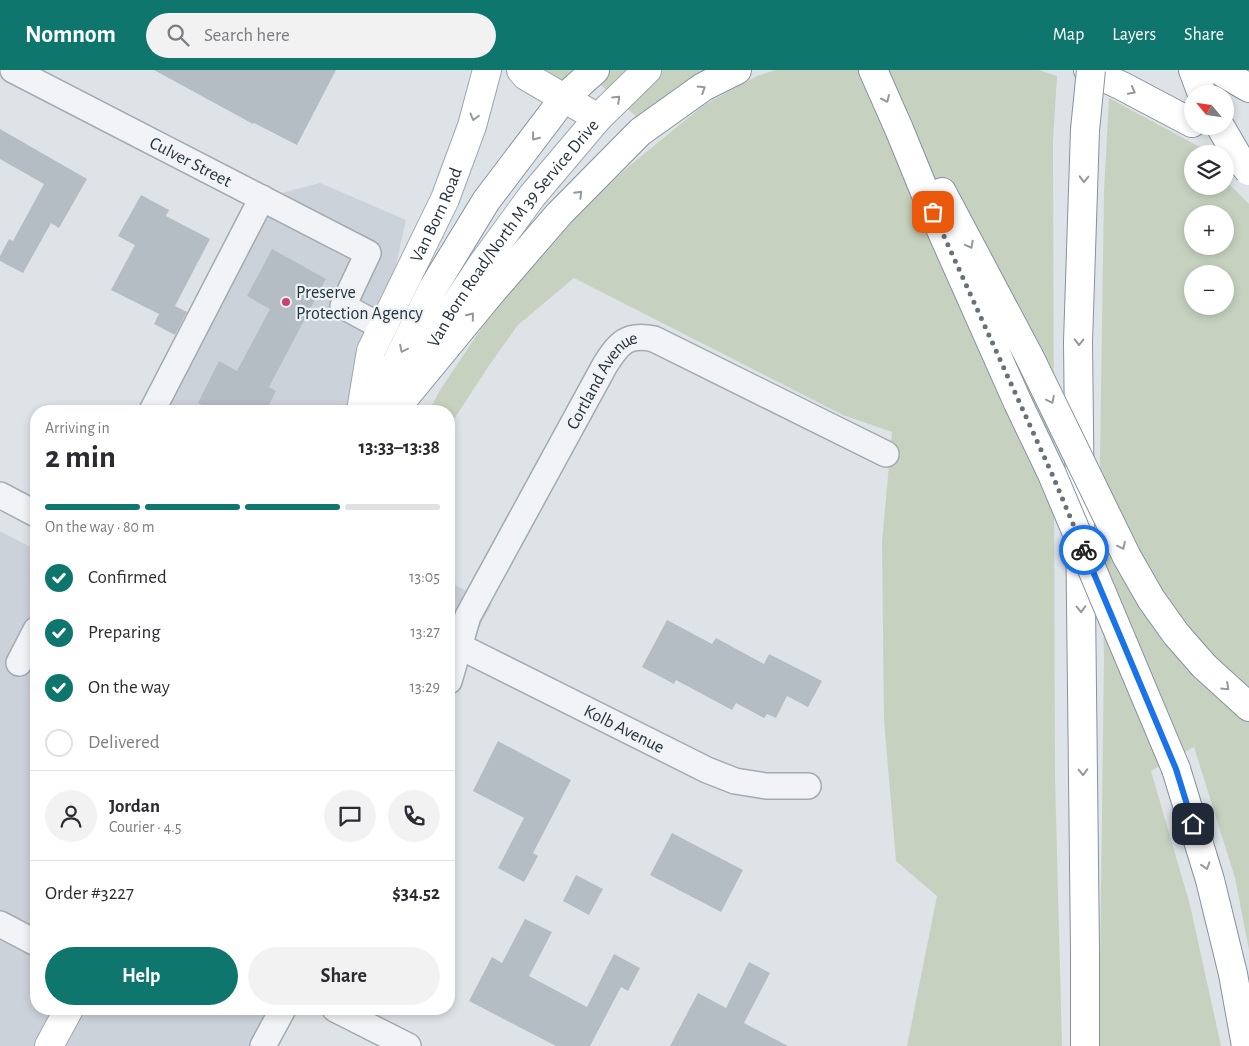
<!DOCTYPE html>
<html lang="en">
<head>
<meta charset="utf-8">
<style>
	body { margin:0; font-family:"Alegreya Sans",sans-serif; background:#f2f2f3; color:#2b2b33; height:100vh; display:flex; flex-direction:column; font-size:19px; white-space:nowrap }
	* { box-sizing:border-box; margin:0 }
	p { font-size:16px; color:#7c7c81 }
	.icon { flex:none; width:28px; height:28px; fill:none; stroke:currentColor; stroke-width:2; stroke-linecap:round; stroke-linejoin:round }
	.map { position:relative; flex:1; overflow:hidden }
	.side { position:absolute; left:30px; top:335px; width:425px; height:610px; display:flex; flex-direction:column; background:#fff; border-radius:20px; box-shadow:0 2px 8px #0003 }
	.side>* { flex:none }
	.needle { width:32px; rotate:299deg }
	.controls { position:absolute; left:1184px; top:15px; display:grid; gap:10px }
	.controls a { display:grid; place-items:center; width:50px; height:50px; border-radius:50%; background:#fff; box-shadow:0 2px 8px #0003; font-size:25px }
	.pin { position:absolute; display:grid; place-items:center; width:42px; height:42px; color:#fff; margin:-21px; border-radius:10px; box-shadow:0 2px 8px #0006 }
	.courier { position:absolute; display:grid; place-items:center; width:50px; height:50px; margin:-25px; border:4px solid #1a73e8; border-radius:50%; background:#fff; color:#222; box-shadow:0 1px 6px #0007 }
	.summary em { font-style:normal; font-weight:700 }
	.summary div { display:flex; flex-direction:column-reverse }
	.summary { display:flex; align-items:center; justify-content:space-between; height:85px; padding:0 15px }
	h1 { font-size:32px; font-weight:700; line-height:38px }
	.bar { display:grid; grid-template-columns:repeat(4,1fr); gap:8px 5px; align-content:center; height:60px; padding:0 15px }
	.bar i { height:6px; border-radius:4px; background:#e1e1e2 }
	.bar .current { background:#0f766e }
	.bar p { grid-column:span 4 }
	.line { display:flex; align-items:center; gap:12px; padding:0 15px; border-top:1px solid #e1e1e2 }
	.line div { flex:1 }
	.round { display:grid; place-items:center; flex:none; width:52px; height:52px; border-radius:26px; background:#f2f2f3 }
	ol { padding:0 15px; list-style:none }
	li { display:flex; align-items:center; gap:15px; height:55px }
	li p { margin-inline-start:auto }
	li .icon { padding:5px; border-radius:50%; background:#0f766e; color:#fff; stroke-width:4 }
	li:last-child { color:#7c7c81 }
	li i { width:28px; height:28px; border:2px solid #e1e1e2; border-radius:50% }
	.cta { display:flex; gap:10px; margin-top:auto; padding:10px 15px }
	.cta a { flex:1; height:58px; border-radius:30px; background:#0f766e; color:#fff; font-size:20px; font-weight:700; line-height:58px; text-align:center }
	.cta a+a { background:#f2f2f3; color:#2b2b33 }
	header { display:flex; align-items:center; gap:30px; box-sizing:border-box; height:70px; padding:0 25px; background:#0f766e; color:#fff }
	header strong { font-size:24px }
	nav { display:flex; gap:28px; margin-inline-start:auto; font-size:18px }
	.search { width:350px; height:45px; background:#f2f2f3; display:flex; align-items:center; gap:12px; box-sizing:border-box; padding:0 18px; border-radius:28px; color:#7c7c81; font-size:19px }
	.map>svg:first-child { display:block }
</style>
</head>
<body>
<header>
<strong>Nomnom</strong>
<div class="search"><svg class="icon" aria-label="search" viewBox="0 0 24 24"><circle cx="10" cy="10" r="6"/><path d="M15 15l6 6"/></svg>Search here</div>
<nav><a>Map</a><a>Layers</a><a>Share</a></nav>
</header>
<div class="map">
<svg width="1249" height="976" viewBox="0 0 1249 976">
	<rect width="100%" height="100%" fill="#dee3e8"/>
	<path fill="#ccd2da" d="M320 113 406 150 363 341H148L262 128Z
		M0 461 36 480V939H283L263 976H0Z
		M449 512 492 534 449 611Z"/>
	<path fill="#c6d2bf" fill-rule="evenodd" d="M543 0H581L563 10 555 8Z
		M584 0H705L639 49Z
		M776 0H1039L1057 6 1053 71 1055 707 1062 976H907L937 826 896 791 884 650 882 472 892 362 843 345 574 208 518 255 490 294 449 357V341H429L440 320 493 241 584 138 628 97 704 35 757 6Z
		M1109 28 1209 82 1210 84H1192V116H1225V108L1229 114 1249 134V880L1235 808 1194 677 1151 701 1190 835 1221 976H1099L1104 588 1100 389 1104 121ZM1192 144H1225V176H1192ZM1192 204H1225V236H1192Z"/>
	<path fill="#b5bdc4" d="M154 0H336L297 75 254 53 253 54Z
		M0 59 87 109 59 158 51 153 23 203 0 191V186L9 169 13 171 44 114 0 89Z
		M141 125 169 140 166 146 210 169 175 236 187 242 175 265 154 254 159 244 111 220 135 175 118 166Z
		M272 179 326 209 269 317 276 321 266 341H214L198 333 219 291 237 301 270 239 247 226Z
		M667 550 712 574 716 568 764 594 769 584 822 611 808 637 787 626 776 648 767 644 764 648 736 633 732 640 676 610 674 614 642 597Z
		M498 671 571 710 533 783 538 786 524 812 498 798 524 748 473 721Z
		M672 763 743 800 721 842 650 805Z
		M576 805 603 819 589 845 563 831Z
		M525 849 552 862 529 906 587 937 614 884 640 898 628 921 621 917 590 976H556L469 931 492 887 502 893Z
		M749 892 770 903 744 953 788 976H670L698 923 726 938Z"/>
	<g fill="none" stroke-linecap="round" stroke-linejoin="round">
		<defs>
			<g id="minor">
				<path id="s1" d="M13 0 368 183 343 236 382 257"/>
				<path d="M152 341 262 128"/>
				<path d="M0 425 36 444"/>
				<path id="s2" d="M449 571 707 700 735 711 766 716H808"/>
				<path d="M19 593 36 560"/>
				<path id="s3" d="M449 611 468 546 605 295C619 273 627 263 654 269L886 384"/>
				<path d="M0 854 36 873"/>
				<path d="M335 939 408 976"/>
				<path d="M263 976 283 939"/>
			</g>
			<g id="major">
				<path d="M521 0 526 6 598 48"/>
				<path id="s4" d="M418 299 451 241 483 193 532 126 598 48 647 0"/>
				<path id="s5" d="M361 341 371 281 445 129 472 56 487 0"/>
				<path d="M49 976 69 939"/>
			</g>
			<path id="highway" d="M873 0 899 59 933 142 1018 333
				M1088 0 1122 16 1192 53
				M1193 0 1202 24
				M1218 0 1249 18
				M942 122 1029 286
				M396 338 489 225 559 144 640 62 703 17 737 0
				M373 341 433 218 486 131 564 28 595 0
				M1204 596 1249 637
				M1176 699 1210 810 1233 904 1246 976
				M1085 976V880L1078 272 1085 60"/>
		</defs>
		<use href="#minor" stroke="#a3abb2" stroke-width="28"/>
		<use href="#major" stroke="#9da9b3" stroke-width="30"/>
		<use href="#highway" stroke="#85929e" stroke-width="30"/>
		<use href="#minor" stroke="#f1f3f6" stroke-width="25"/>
		<use href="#major" stroke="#fff" stroke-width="28"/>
		<use href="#highway" stroke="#fff" stroke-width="28"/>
		<defs>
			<path id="highway-bridge" d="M1220 56 1238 87 1249 101
				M1085 60 1091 0
				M1029 286 1127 487 1151 529 1176 564 1204 596
				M1018 333 1052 404 1176 699"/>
		</defs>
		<use href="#highway-bridge" stroke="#85929e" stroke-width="30" stroke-linecap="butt"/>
		<use href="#highway-bridge" stroke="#fff" stroke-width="28"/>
	</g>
	<defs><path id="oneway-chevron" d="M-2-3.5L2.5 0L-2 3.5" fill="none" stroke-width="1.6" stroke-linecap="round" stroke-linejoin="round" transform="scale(1.25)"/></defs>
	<g stroke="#93999f">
		<use href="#oneway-chevron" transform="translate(702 19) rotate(-32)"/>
		<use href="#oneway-chevron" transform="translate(1132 21) rotate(28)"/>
		<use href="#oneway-chevron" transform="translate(617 29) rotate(-44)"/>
		<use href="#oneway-chevron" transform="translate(886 29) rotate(66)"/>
		<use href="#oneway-chevron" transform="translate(474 47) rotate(105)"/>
		<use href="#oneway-chevron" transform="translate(535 67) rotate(128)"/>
		<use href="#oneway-chevron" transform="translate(1084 109) rotate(92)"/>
		<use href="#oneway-chevron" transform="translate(579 124) rotate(-45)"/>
		<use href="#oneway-chevron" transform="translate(970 175) rotate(62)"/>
		<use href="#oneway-chevron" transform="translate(471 246) rotate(-51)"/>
		<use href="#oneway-chevron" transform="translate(1079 272) rotate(91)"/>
		<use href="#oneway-chevron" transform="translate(403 279) rotate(116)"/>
		<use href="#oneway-chevron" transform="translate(1051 330) rotate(64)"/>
		<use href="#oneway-chevron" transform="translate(1122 476) rotate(64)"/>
		<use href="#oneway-chevron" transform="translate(1081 539) rotate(89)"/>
		<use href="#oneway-chevron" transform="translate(1226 617) rotate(43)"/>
		<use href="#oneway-chevron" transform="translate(1083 702) rotate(89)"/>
		<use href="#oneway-chevron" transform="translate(1206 796) rotate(73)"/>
	</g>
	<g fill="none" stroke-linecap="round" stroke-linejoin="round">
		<path stroke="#67717a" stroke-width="5" stroke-dasharray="0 9" d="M933 142 1052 404 1084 480"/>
		<path stroke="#1a73e8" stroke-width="6" d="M1084 480 1176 699 1193 754"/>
	</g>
	<circle fill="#cf4168" stroke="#edf2f5" stroke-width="2" cx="286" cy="232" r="5"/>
	<g text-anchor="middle" stroke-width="4.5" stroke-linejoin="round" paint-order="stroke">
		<g font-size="18" fill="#27333f" stroke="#edf2f5">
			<text dy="6" stroke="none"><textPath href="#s1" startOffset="200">Culver Street</textPath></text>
			<text dy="6" stroke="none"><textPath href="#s5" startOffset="212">Van Born Road</textPath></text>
			<text dy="6" stroke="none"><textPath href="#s4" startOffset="166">Van Born Road/North M 39 Service Drive</textPath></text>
			<text dy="6" stroke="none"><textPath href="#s3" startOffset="340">Cortland Avenue</textPath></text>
			<text dy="6" stroke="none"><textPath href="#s2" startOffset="196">Kolb Avenue</textPath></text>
		</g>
		<g font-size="18" fill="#27333f" stroke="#edf2f5" text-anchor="start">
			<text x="296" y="228">Preserve<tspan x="296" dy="21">Protection Agency</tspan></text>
		</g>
	</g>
</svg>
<div class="controls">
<a><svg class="needle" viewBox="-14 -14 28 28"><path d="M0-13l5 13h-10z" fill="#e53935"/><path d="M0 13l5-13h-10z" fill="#7c7c81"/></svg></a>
<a><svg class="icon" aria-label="layers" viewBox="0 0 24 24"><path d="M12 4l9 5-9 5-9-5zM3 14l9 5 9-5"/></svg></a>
<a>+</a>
<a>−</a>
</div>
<div class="pin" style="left:933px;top:142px;background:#ea580c"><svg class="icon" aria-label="bag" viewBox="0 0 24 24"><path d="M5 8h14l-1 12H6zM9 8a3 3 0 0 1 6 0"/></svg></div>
<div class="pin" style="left:1193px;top:754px;background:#1f2937"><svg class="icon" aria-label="home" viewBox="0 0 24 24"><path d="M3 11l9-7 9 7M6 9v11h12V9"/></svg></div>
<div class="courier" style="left:1084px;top:480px"><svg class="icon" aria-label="bike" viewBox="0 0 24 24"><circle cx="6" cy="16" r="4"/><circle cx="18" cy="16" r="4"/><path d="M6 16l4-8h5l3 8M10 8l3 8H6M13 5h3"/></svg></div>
<section class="side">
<div class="summary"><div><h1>2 min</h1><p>Arriving in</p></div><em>13:33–13:38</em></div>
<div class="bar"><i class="current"></i><i class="current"></i><i class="current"></i><i></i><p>On the way · 80 m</p></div>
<ol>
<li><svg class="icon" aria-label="check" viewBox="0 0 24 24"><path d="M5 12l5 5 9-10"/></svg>Confirmed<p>13:05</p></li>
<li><svg class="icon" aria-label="check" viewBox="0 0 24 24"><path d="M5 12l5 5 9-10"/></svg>Preparing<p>13:27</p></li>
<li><svg class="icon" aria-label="check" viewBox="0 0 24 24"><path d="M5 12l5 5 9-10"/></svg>On the way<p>13:29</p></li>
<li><i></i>Delivered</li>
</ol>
<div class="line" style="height:90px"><a class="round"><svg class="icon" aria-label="person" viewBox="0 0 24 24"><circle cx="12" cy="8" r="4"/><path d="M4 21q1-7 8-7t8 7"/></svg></a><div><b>Jordan</b><p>Courier · 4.5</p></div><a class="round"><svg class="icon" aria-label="chat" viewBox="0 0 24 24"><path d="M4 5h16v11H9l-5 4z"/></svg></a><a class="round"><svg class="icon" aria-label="phone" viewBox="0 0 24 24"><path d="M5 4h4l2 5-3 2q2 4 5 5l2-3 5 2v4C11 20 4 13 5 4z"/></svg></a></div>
<div class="line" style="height:65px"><div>Order #3227</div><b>$34.52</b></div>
<div class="cta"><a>Help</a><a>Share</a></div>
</section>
</div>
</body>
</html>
